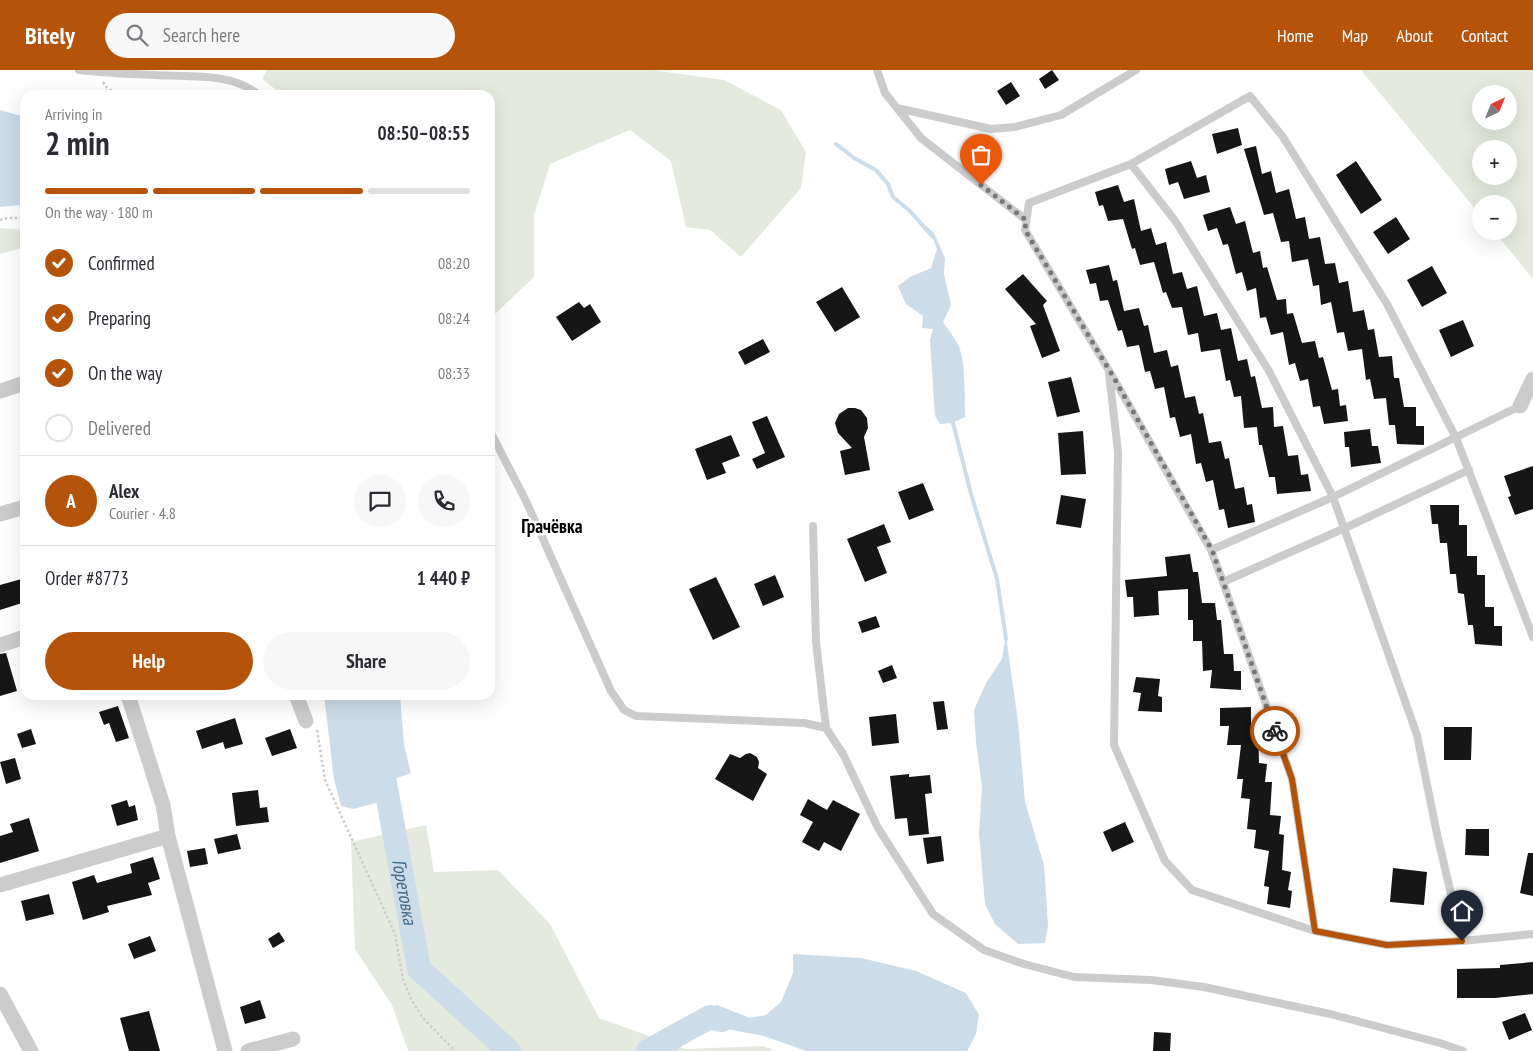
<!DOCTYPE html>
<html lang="en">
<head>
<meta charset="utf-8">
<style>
	body { margin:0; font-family:"PT Sans Narrow",sans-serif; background:#f7f7f7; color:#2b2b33; height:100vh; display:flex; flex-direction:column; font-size:19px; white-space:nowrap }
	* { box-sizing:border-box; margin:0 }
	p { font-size:16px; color:#7c7c81 }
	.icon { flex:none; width:28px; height:28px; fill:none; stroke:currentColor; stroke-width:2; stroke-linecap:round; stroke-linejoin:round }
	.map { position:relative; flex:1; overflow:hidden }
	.panel { position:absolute; left:20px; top:20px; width:475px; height:610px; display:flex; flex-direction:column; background:#fff; border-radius:15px; box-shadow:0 5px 20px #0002 }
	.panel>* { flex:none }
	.needle { width:32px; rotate:43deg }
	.tools { position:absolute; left:1472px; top:15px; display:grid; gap:10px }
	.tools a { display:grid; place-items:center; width:45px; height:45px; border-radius:50%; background:#fff; box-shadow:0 5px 20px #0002; font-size:25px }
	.pin { position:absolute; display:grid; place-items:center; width:42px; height:42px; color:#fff; margin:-51px -21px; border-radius:50% 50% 50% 0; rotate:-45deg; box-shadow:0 0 5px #0007 }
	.pin .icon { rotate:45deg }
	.courier { position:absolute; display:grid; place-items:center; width:50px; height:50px; margin:-25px; border:4px solid #b45309; border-radius:50%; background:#fff; color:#222; box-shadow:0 1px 6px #0007 }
	.headline em { font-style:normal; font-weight:600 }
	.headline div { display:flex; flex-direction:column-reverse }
	.headline { display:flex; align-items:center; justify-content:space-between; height:85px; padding:0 25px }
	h1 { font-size:32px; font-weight:600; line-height:38px }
	.bar { display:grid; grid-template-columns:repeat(4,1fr); gap:8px 5px; align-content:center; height:60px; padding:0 25px }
	.bar i { height:6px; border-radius:4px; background:#e1e1e2 }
	.bar .active { background:#b45309 }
	.bar p { grid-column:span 4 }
	.line { display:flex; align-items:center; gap:12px; padding:0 25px; border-top:1px solid #e1e1e2 }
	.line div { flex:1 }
	.round { display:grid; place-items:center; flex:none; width:52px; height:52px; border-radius:26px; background:#f7f7f7 }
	ol { padding:0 25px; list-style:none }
	li { display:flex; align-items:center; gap:15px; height:55px }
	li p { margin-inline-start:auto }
	li .icon { padding:5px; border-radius:50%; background:#b45309; color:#fff; stroke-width:4 }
	li:last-child { color:#7c7c81 }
	li i { width:28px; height:28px; border:2px solid #e1e1e2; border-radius:50% }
	.cta { display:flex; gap:10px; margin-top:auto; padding:10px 25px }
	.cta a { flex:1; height:58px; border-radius:30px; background:#b45309; color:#fff; font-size:20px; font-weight:600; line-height:58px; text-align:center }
	.cta a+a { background:#f7f7f7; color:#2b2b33 }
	header { display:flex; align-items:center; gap:30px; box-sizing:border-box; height:70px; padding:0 25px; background:#b45309; color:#fff }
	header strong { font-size:24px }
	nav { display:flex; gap:28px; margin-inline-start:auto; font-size:18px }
	.search { width:350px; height:45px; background:#f7f7f7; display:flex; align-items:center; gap:12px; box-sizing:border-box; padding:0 18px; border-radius:28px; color:#7c7c81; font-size:19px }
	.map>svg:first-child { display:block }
</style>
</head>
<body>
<header>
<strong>Bitely</strong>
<div class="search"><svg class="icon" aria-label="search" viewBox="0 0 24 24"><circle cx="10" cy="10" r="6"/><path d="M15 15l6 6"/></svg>Search here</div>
<nav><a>Home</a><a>Map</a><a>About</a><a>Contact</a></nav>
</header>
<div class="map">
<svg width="1533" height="981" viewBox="0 0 1533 981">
	<rect width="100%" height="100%" fill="#fff"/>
	<path fill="#e4ebde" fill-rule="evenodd" d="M267 0H652L724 10 781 40 806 82 801 118 741 187 710 160 686 157 671 91 630 60 550 94 534 145V207L492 247 490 246V25H283L262 9Z
		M1361 0H1533V209L1494 161H1509V134H1481V146ZM1481 24H1509V51H1481ZM1481 79H1509V106H1481Z
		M0 158 25 160V177L0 184Z
		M426 755 434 802 498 800 550 854 599 948 686 979 763 976 775 981H408L392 935 355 879 351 772Z"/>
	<path fill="#ccdce9" d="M0 40 25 47V138L20 135 0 137Z
		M911 142 934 163 945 188 944 204 951 235 943 252C949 261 958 271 961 283 965 299 965 330 965 347L952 353 940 354 935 346 930 270 933 259 922 258 923 246 906 234 898 216 910 207 931 198 937 179 931 163Z
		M1006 566 1018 652 1025 732 1044 795 1048 856 1045 873 1018 874 995 854 985 834 979 763 982 717 976 672 974 640 986 613 1002 589Z
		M324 625H400L404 675 411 703 397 708 376 733 353 739 341 736 334 709Z
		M793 884 861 888 916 901 966 923 979 945 976 964 967 981H806L764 966 710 956H693L689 945 717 935 750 948 766 945 781 932 793 903Z"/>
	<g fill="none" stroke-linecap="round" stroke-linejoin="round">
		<path stroke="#ccdce9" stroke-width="4" d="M836 74 854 88 876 100 888 114 893 127 910 141 932 166
			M952 349 971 424 997 509 1006 569"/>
		<g stroke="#ccdce9" stroke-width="24">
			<path id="s1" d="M369 625 419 899 509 981"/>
			<path d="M648 981 710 947 722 950"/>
		</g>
	</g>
	<path fill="#161616" d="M1052 0 1059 10 1045 19 1039 9Z
		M1011 12 1020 26 1006 35 997 21Z
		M1238 58 1242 75 1217 84 1212 64Z
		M1256 76 1262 104 1271 101 1276 123 1289 119 1296 149 1305 147 1309 169 1320 167 1325 194 1335 193 1339 213 1348 211 1353 242 1364 240 1368 260 1374 259 1379 287 1392 286 1394 308H1399L1404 337H1416V356H1424V375L1397 374 1395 355H1389L1386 328 1374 329 1370 309 1366 310 1362 279 1348 281 1344 262 1337 263 1331 232 1321 235 1319 215 1313 216 1308 189 1292 192 1289 171 1281 172 1273 143 1264 145 1244 79Z
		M1191 91 1197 108 1206 105 1210 122 1184 129 1178 112 1169 115 1165 99Z
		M1356 91 1382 130 1361 144 1336 105Z
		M1118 115 1124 132 1134 129 1141 161 1151 158 1156 175 1166 172 1173 204 1182 202 1187 219 1197 216 1204 246 1217 243 1221 260 1231 258 1238 291 1247 289 1251 307 1255 306 1262 338 1273 337 1274 357 1283 356 1288 386 1298 385 1301 405 1308 404 1311 421 1277 424 1275 407H1269L1262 375H1259L1257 357 1244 358 1241 326 1234 327 1230 310 1226 311 1220 279 1201 282 1198 263 1188 265 1182 237 1172 238 1166 222 1163 223 1154 192 1140 195 1135 178 1132 179 1123 149 1108 151 1103 135 1099 136 1095 122Z
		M1230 137 1236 154 1245 151 1253 183 1260 181 1263 198 1267 197 1277 230 1286 229 1287 244 1293 243 1302 273 1315 271 1319 288 1323 287 1332 320 1338 319 1340 336 1346 335 1348 351 1324 354 1320 336 1313 337 1308 309 1300 311 1295 293 1289 295 1283 262 1271 265 1266 247 1260 248 1256 218 1247 221 1242 202 1236 204 1228 174 1223 175 1217 158 1208 161 1203 145Z
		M1396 147 1410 169 1388 184 1373 162Z
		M1109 195 1113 211 1117 210 1124 241 1139 238 1144 256 1148 255 1154 283 1167 280 1171 297 1178 295 1185 328 1195 326 1199 344 1203 343 1209 373 1221 371 1225 389 1229 388 1235 419 1244 417 1247 435 1252 434 1255 452 1228 458 1224 439 1219 440 1213 410 1206 412 1201 393 1196 394 1191 364 1180 367 1175 347 1170 348 1164 317 1155 319 1150 301 1145 302 1139 275 1127 277 1122 260 1118 261 1108 230 1100 231 1096 213 1090 214 1086 200Z
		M1432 196 1447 223 1422 237 1407 210Z
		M1023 204 1047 231 1043 235 1060 281 1042 288 1030 256 1036 254 1005 219Z
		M842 217 860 247 835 262 816 232Z
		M579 232 584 238 590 234 601 252 572 271 556 247Z
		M1463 250 1474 276 1451 287 1439 260Z
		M763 269 770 282 745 295 738 282Z
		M1071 307 1080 342 1057 347 1048 312Z
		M848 338H855L861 340 867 348 868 358 864 367 870 400 845 405 840 381 852 378 838 363 835 353 839 344Z
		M767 346 785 387 757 399 752 389 765 383 752 352Z
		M1370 359 1372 376H1378L1381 393 1351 397 1349 377H1345L1344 362Z
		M1083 361 1086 404 1061 405 1058 363Z
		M731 365 740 386 722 393 726 403 707 410 695 379Z
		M1533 396V439L1515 445 1508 427 1511 426 1504 406Z
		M923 413 934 440 909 450 898 422Z
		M1061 425 1086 429 1081 458 1056 454Z
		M1430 435H1459V455H1467V486H1477V505H1485V537H1494V556H1502V576L1475 574 1473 555H1468L1464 524 1458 523 1456 504H1450L1447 473H1440L1438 454H1432Z
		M884 454 891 472 877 477 887 503 865 512 847 469Z
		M1190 484 1193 502H1198L1202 533H1215L1217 550H1221L1224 584H1233L1234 601H1241V620L1210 618 1212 600 1203 601 1202 571H1193V550H1188V519L1158 521 1159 545 1134 547 1133 527H1127L1125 510 1167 506 1165 487Z
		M775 505 784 527 763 536 754 514Z
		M716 507 740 557 713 570 689 519Z
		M25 508V532L0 540V515Z
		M876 546 880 557 862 563 858 552Z
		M6 583 17 621 0 626V584Z
		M892 595 897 608 883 613 878 601Z
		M1136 607 1160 609 1158 626 1162 627V642L1138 641 1141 623 1133 622Z
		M944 631 948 659 937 660 933 632Z
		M118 636 129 668 116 672 109 653 104 655 99 642Z
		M1251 637V657H1258L1259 693 1267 694 1265 712H1272L1270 745 1281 746 1279 764 1284 765 1282 800 1291 802 1288 820 1292 821 1290 838 1267 834 1269 817 1264 816 1269 781 1254 778 1256 760 1247 759 1250 729 1241 728 1243 709H1237L1241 675H1227L1229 656H1220V638Z
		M896 644 899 673 872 676 869 647Z
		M235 648 243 674 225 679 223 672 202 679 196 661Z
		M1444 657H1472L1471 690H1444Z
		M31 659 36 674 22 678 17 664Z
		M290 659 297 678 272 686 265 668Z
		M750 683 757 687 759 692 758 698 767 704 753 731 715 709 730 684 740 688 746 684Z
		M15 688 21 709 6 714 0 692Z
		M909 704V707L930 705 932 723 925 724 929 764 909 766 907 748 895 749 890 706Z
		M258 720 260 738 267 737 269 752 236 756 232 723Z
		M808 729 827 740 833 730 860 744 841 781 824 772 819 781 802 772 813 752 800 745Z
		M127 730 129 737 135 735 138 750 117 756 111 735Z
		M29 748 39 781 0 793V766L13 762 10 754Z
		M1125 752 1134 772 1112 782 1103 762Z
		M1466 759H1489V786L1465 785Z
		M237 764 241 779 218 784 214 769Z
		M941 766 944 791 927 794 923 768Z
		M205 778 208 794 190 797 187 781Z
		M1528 783H1533V826L1520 823Z
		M153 787 160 809 148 813 152 825 107 836 109 842 83 850 72 812 94 805 97 813 132 803 130 794Z
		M1393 798 1427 802 1424 835 1390 832Z
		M49 824 54 844 26 851 21 831Z
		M279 862 285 871 273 878 268 869Z
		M150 866 156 881 134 889 128 874Z
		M1533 892V924L1495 928H1457V899L1500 898V895Z
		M260 930 266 948 245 954 240 937Z
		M149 941 160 981H129L120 948Z
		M1525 943 1532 960 1509 970 1502 952Z
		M1154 962 1171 963 1170 981H1153Z"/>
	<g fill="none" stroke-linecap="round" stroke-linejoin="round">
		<path stroke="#ccc" stroke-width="2.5" stroke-dasharray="2.5 2.5" stroke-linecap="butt" d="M103 12 107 18 119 25
			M0 150 7 148H25
			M317 660 325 710 395 864 403 909 411 929 422 947 455 981"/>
		<path stroke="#ccc" stroke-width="8" d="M79 0C105 3 130 4 156 5 189 7 232 2 259 25
			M877 0 885 23 897 38 991 59 1015 57 1061 45 1136 0
			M897 38 921 68 1026 150
			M1131 94 1176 152 1269 301 1333 427 1417 665 1437 764 1462 871
			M1109 303 1118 382 1114 675 1165 791 1192 820 1315 861 1387 875 1462 871 1533 864
			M490 361 526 431 611 621 624 640 636 646 804 653 826 658 843 684 878 758 933 844 984 880 1024 894 1074 907 1151 910 1204 917 1330 944 1440 973 1463 981
			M813 456 816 572 826 658
			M1211 480 1333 427 1520 336
			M1223 512 1211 480 1114 309 1025 160 1029 133 1131 94 1250 26 1283 67 1387 234 1456 368 1533 567
			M1315 861 1292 709 1223 512 1345 458 1469 400"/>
		<path stroke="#ccc" stroke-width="15" d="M0 321 25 313
			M1520 336 1533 309
			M0 444 25 437
			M0 575 25 567
			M128 625 163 735 168 766 225 981
			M296 625 306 651
			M0 815 168 766
			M0 924 31 981
			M248 981 293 969"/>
	</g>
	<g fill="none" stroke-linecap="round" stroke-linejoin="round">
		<path stroke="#787878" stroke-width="5" stroke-dasharray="0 9" d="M981 115 1026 150 1025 160 1114 308 1212 480 1275 661"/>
		<path stroke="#b45309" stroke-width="6" d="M1275 661 1292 709 1315 861 1387 875 1462 871"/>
	</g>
	<g text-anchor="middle" stroke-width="5" stroke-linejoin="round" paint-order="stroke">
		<g font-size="19" font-weight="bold" fill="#000" stroke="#fff">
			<text x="552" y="463">Грачёвка</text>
		</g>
		<g font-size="19" font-style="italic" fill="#446a8a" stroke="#fff">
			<text dy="7" stroke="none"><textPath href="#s1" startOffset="200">Горетовка</textPath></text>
		</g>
	</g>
</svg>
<div class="tools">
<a><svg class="needle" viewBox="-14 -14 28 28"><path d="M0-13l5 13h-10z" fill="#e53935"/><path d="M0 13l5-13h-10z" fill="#7c7c81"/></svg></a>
<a>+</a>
<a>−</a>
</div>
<div class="pin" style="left:981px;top:115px;background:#ea580c"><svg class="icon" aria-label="bag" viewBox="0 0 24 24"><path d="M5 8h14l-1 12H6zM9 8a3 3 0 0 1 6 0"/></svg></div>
<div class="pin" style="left:1462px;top:871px;background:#1f2937"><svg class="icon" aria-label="home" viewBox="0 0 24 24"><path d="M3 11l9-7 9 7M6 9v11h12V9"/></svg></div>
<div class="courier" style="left:1275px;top:661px"><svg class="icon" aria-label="bike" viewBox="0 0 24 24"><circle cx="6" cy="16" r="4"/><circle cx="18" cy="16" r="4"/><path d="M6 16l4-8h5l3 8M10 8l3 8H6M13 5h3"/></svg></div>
<section class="panel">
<div class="headline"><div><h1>2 min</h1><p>Arriving in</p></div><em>08:50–08:55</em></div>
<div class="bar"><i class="active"></i><i class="active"></i><i class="active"></i><i></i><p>On the way · 180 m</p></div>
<ol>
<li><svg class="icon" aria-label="check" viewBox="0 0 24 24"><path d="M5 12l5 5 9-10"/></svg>Confirmed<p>08:20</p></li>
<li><svg class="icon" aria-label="check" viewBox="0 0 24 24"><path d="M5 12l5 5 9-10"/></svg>Preparing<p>08:24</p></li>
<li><svg class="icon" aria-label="check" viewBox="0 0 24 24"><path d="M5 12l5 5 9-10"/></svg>On the way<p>08:33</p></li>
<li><i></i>Delivered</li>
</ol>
<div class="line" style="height:90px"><b class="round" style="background:#b45309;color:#fff">A</b><div><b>Alex</b><p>Courier · 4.8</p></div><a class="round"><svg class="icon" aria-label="chat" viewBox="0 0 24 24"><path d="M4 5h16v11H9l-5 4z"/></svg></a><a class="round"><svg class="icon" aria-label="phone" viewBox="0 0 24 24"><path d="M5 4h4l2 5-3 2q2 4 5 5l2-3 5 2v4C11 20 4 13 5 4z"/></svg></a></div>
<div class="line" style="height:65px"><div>Order #8773</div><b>1 440 ₽</b></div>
<div class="cta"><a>Help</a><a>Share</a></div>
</section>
</div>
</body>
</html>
